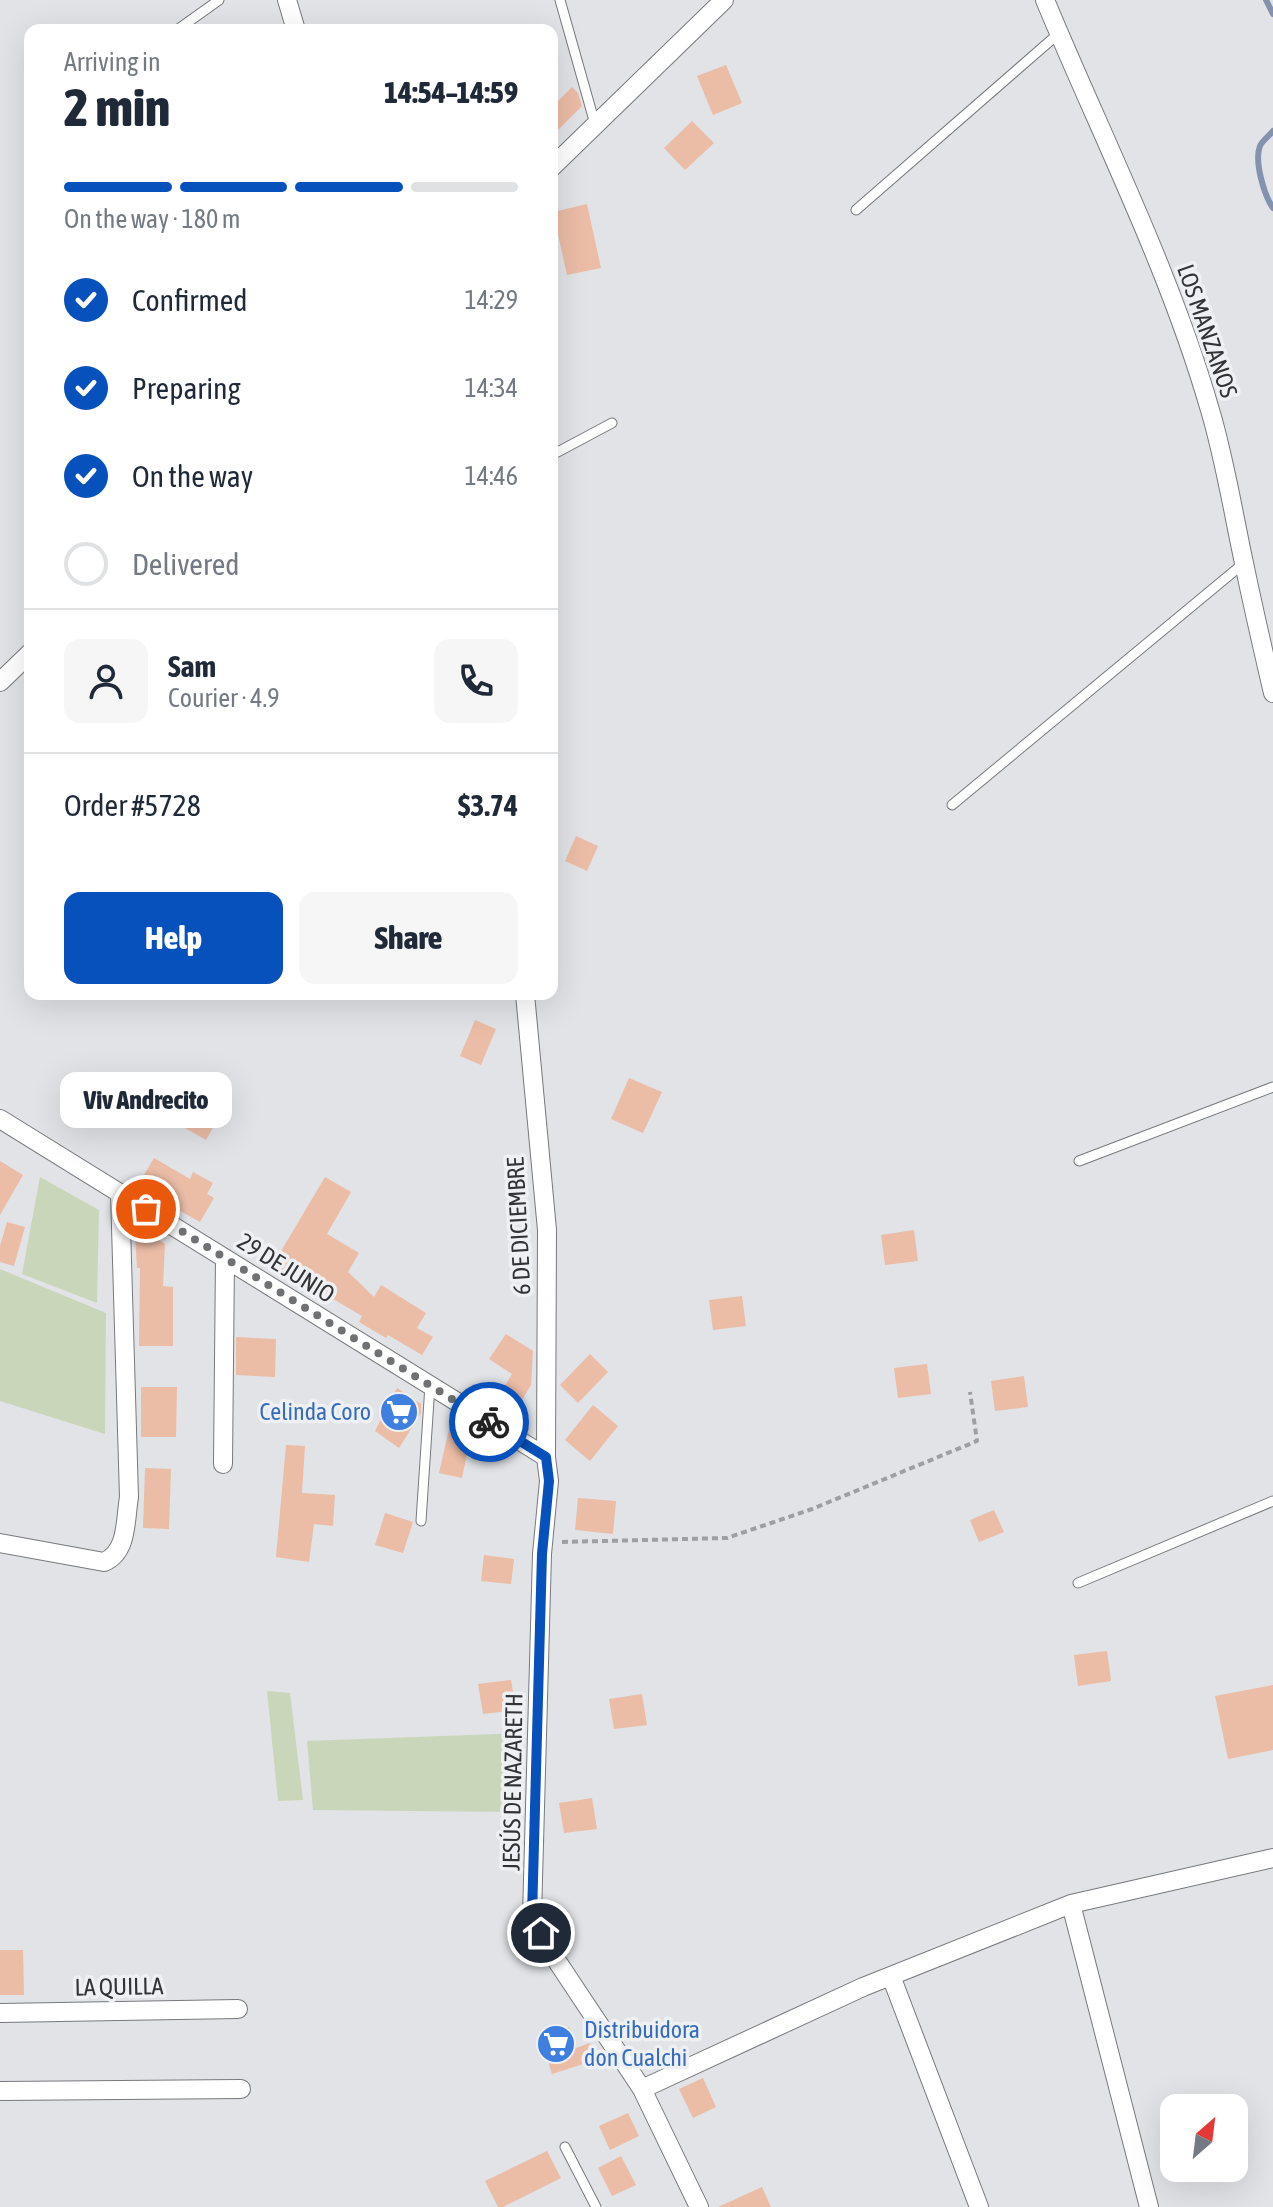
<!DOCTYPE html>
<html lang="en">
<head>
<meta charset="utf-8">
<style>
	body { margin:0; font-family:"Asap Condensed",sans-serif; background:#f6f6f7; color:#1f2937; height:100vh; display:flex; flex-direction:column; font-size:30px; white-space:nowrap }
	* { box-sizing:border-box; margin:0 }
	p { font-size:26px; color:#747a83 }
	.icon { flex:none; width:44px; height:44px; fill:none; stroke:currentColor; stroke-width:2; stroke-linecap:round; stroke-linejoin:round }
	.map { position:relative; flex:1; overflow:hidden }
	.side { position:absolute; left:24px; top:24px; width:534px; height:976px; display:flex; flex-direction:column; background:#fff; border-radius:16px; box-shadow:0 8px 32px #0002 }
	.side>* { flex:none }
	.needle { width:52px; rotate:28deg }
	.buttons { position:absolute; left:1160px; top:2094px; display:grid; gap:16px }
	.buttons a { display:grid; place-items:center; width:88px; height:88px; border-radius:16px; background:#fff; box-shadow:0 8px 32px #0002; font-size:40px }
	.pin { position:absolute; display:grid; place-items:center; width:68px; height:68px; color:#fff; margin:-34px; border:4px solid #fff; border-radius:50%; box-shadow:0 2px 8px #0007 }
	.courier { position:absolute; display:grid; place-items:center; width:80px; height:80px; margin:-40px; border:6px solid #0651bb; border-radius:50%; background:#fff; color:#222; box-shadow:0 2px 10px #0007 }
	.bubble { position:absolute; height:56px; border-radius:16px; background:#fff; box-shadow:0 8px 32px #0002; font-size:26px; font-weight:800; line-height:56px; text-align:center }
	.head em { font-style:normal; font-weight:800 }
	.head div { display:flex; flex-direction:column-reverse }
	.head { display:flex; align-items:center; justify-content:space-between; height:136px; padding:0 40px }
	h1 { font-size:52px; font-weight:800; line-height:60px }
	.bar { display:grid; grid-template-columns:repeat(4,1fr); gap:12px 8px; align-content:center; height:96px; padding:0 40px }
	.bar i { height:10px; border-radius:6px; background:#e0e1e3 }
	.bar .active { background:#0651bb }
	.bar p { grid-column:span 4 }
	.line { display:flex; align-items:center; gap:20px; padding:0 40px; border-top:2px solid #e0e1e3 }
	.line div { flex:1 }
	.round { display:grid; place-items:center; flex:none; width:84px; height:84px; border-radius:16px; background:#f6f6f7 }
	ol { padding:0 40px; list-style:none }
	li { display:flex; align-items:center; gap:24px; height:88px }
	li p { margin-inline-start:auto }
	li .icon { padding:8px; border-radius:50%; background:#0651bb; color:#fff; stroke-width:4 }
	li:last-child { color:#747a83 }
	li i { width:44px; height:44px; border:4px solid #e0e1e3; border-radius:50% }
	.cta { display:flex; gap:16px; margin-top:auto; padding:16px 40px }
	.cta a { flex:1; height:92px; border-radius:16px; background:#0651bb; color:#fff; font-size:32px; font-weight:800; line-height:92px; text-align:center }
	.cta a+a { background:#f6f6f7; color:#1f2937 }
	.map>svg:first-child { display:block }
</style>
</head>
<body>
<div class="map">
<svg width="1273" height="2207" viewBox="0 0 1273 2207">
	<rect width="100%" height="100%" fill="#e1e3e7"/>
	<path fill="#cad6ba" d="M40 1177 99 1210 97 1303 22 1274Z
		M0 1269 106 1313 105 1434 0 1401Z
		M267 1691 290 1693 303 1800 278 1801Z
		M521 1733 519 1812 313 1810 307 1741Z"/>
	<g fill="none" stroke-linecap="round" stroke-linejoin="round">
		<path stroke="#8392ae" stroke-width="6" d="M1266 0 1273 14
			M1273 131C1270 135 1262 141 1260 146 1254 161 1264 195 1273 208"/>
	</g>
	<path fill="#ebbca6" d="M726 65 742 103 713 115 697 76Z
		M572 87 578 93 582 106 552 136V107Z
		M692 121 714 143 685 170 664 148Z
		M587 204 601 268 567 275 553 212Z
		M576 836 598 846 587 871 565 861Z
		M475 1020 496 1029 481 1065 460 1056Z
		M629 1078 662 1092 643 1133 611 1119Z
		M190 1091 223 1110 206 1140 173 1121Z
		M154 1158 190 1179 193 1172 213 1183 207 1194 214 1198 200 1222 137 1187Z
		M0 1161 23 1175 0 1215Z
		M325 1177 351 1192 327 1234 359 1253 348 1272 374 1297 381 1285 426 1313 417 1328 433 1337 422 1355 388 1335 386 1338 359 1322 362 1316 299 1279 297 1283 271 1268Z
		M7 1222 25 1227 14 1266 0 1262V1246Z
		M144 1230 165 1244 163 1286 173 1287V1346H139L140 1268H137L135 1234Z
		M914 1230 918 1261 885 1265 881 1235Z
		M742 1296 746 1326 713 1330 709 1300Z
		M506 1334 533 1351 531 1385 512 1417 493 1405 512 1374 489 1359Z
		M236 1337 276 1339 275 1377 236 1375Z
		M590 1354 608 1372 578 1403 560 1385Z
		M927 1364 931 1394 898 1398 894 1368Z
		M1024 1376 1028 1407 995 1411 991 1381Z
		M141 1387H177L176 1437H141Z
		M397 1388 421 1404V1413L399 1448 375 1431Z
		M593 1405 618 1426 590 1461 565 1440Z
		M450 1425 472 1430 462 1478 439 1473Z
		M286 1445 305 1446 302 1493 335 1495 333 1526 314 1524 309 1562 276 1557Z
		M145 1468 171 1469 169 1529 143 1528Z
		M578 1498 616 1501 613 1534 575 1530Z
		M994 1510 1004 1532 979 1542 970 1520Z
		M385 1513 413 1522 403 1553 375 1545Z
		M484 1555 514 1559 511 1584 481 1581Z
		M1107 1651 1111 1681 1078 1686 1074 1655Z
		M511 1680 516 1710 483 1714 478 1684Z
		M1273 1685V1750L1228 1759 1215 1696Z
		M642 1694 647 1725 614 1729 609 1699Z
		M592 1798 597 1829 564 1833 559 1803Z
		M0 1950H23L24 1995H0Z
		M569 2027 576 2048 590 2043 596 2060 552 2074 540 2035Z
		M703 2078 716 2107 693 2118 679 2089Z
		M628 2113 639 2136 610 2150 599 2126Z
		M547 2151 561 2178 503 2207H498L485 2181Z
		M621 2156 636 2185 612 2196 598 2168Z
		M762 2187 771 2207H718Z"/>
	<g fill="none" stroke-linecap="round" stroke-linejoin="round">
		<defs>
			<path id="lane" d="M560 0 595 124
				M177 30 219 0
				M856 210 1058 34
				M552 455 612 423
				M952 805 1244 563
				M1079 1161 1273 1087
				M421 1521 430 1385
				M1078 1583 1273 1501
				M565 2147 596 2207"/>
			<path id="street" d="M287 0 296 30
				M1045 0C1101 135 1169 268 1210 410 1225 460 1233 512 1244 563 1253 607 1263 650 1273 693
				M552 167 724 0
				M0 682 30 653
				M525 994 547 1230 546 1457 549 1481 542 1554 532 1916 549 1949 642 2089 699 2207
				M0 1119 546 1457
				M223 1464 225 1258
				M0 1543 104 1562C128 1552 125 1520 129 1497L120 1193
				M1071 1904 1149 2207
				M891 1976 979 2207
				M0 2013 238 2009
				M642 2089 863 1987 1071 1904 1273 1858
				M0 2091 241 2089"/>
		</defs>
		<use href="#lane" stroke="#77797c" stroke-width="11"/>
		<use href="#street" stroke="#77797c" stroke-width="20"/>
		<path stroke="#9d9fa2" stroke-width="4" stroke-dasharray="6 4" stroke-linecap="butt" d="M562 1542 727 1538 812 1509 977 1441 970 1392"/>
		<use href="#lane" stroke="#fff" stroke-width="9"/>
		<use href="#street" stroke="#fff" stroke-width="18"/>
	</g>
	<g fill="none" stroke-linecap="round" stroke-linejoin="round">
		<path stroke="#6f7173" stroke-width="8" stroke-dasharray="0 14.4" d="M146 1209 489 1422"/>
		<path stroke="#0651bb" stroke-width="10" d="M489 1422 546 1457 549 1481 542 1554 532 1916 541 1933"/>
	</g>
	<defs>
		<symbol id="supermarket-disc" viewBox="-11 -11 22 22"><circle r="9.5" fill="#3f7fe0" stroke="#eef0f4"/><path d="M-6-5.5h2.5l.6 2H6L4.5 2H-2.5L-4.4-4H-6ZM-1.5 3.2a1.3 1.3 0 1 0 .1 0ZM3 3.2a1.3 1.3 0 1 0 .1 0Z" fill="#fff"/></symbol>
	</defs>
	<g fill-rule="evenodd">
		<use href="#supermarket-disc" x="377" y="1390" width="44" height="44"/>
		<use href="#supermarket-disc" x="534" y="2022" width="44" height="44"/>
	</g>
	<g text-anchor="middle" stroke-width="7" stroke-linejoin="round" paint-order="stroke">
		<g font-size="24" fill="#323334" stroke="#eef0f4">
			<text transform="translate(1207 331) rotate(71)" y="8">LOS MANZANOS</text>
			<text transform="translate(519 1226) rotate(-93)" y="8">6 DE DICIEMBRE</text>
			<text transform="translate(286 1268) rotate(32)" y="8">29 DE JUNIO</text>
			<text transform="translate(513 1782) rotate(-89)" y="8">JESÚS DE NAZARETH</text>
			<text transform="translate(119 1987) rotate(-1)" y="8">LA QUILLA</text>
		</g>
		<g font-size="24" fill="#366cbe" stroke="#eef0f4" text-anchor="end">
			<text x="371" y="1420">Celinda Coro</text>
			<text x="584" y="2038" text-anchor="start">Distribuidora<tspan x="584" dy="28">don Cualchi</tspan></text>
		</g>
	</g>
</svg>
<div class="buttons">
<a><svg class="needle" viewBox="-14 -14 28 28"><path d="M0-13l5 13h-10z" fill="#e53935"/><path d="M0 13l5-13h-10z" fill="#747a83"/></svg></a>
</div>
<div class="pin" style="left:146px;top:1209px;background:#ea580c"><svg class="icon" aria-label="bag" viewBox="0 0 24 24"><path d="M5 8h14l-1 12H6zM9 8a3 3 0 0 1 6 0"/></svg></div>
<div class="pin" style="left:541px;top:1933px;background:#1f2937"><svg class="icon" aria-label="home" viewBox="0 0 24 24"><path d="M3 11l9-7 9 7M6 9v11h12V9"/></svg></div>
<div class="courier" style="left:489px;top:1422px"><svg class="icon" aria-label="bike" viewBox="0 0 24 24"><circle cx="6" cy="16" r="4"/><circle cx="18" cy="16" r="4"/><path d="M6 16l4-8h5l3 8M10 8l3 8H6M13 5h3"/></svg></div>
<div class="bubble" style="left:60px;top:1072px;width:172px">Viv Andrecito</div>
<section class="side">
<div class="head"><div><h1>2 min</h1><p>Arriving in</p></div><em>14:54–14:59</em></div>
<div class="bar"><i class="active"></i><i class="active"></i><i class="active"></i><i></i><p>On the way · 180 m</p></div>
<ol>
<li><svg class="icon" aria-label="check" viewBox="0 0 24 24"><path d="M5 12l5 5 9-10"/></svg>Confirmed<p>14:29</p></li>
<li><svg class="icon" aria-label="check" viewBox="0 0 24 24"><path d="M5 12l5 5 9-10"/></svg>Preparing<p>14:34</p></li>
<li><svg class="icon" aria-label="check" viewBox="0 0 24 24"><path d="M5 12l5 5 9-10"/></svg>On the way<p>14:46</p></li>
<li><i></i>Delivered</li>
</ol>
<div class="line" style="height:144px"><a class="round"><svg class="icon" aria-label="person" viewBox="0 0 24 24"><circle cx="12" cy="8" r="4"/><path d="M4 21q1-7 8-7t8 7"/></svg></a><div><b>Sam</b><p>Courier · 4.9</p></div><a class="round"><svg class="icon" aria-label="phone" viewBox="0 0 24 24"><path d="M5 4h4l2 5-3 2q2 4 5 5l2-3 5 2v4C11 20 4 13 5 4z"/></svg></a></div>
<div class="line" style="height:104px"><div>Order #5728</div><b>$3.74</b></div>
<div class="cta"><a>Help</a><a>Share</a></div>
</section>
</div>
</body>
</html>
